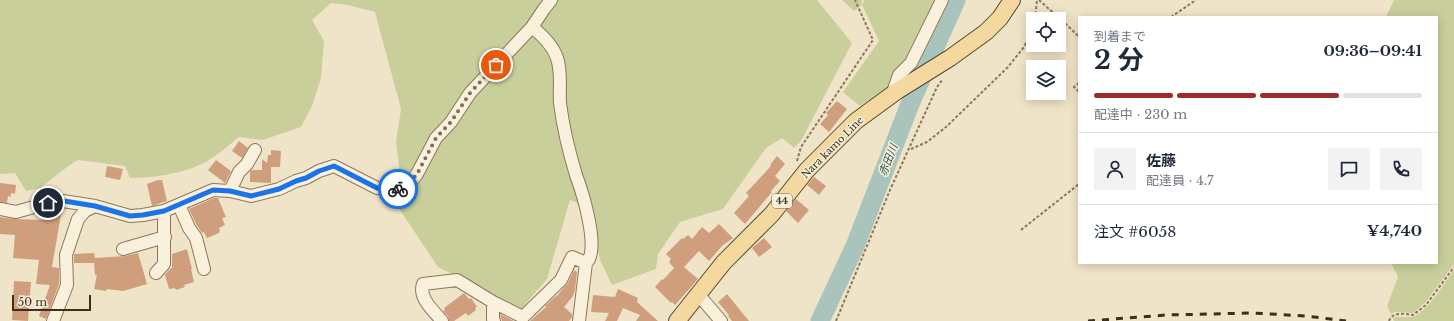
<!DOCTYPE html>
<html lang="ja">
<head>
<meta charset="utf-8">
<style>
	body { margin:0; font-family:"Libre Baskerville","Noto Sans JP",serif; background:#f2f2f3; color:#1f2937; height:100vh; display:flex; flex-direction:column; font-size:15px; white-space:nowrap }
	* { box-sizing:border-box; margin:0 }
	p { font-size:13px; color:#747a83 }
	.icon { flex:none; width:22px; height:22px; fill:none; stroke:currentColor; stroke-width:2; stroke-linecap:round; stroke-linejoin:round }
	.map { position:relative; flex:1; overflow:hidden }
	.details { position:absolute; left:1078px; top:16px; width:360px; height:248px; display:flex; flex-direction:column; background:#fff; border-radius:0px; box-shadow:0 2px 10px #0003 }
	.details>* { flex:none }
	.tools { position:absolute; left:1026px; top:12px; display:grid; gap:8px }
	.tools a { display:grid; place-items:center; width:40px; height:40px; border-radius:0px; background:#fff; box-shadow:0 2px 10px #0003; font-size:20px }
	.scale { position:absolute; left:12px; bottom:10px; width:79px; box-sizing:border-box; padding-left:4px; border:2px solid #3d2e20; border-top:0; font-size:11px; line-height:14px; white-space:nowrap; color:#3d2e20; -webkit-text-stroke:3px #f7eed8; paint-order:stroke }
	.pin { position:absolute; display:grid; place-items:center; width:34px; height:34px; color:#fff; margin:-17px; border:2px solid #fff; border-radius:50%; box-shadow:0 1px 4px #0007 }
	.courier { position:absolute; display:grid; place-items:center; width:40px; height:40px; margin:-20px; border:3px solid #1a73e8; border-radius:50%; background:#fff; color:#222; box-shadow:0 1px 5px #0007 }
	.headline em { font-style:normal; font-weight:700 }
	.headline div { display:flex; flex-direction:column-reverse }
	.headline { display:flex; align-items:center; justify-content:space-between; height:68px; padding:0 16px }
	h1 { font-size:26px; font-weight:700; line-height:30px }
	.bar { display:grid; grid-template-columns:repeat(4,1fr); gap:6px 4px; align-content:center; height:48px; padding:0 16px }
	.bar i { height:5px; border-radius:3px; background:#e0e1e3 }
	.bar .current { background:#9e2a2b }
	.bar p { grid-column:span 4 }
	.line { display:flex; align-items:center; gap:10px; padding:0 16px; border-top:1px solid #e0e1e3 }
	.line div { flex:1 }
	.round { display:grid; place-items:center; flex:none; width:42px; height:42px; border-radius:0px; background:#f2f2f3 }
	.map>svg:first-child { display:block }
</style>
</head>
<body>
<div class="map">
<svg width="1454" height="321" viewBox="0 0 1454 321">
	<rect width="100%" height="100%" fill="#f0e4c8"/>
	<path fill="#c9cf9b" d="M0 0H548L515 41 416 173 398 187 400 175 396 142 401 109 375 12 348 5 331 3 312 20 324 41 321 78 312 106 301 127 263 140 239 137C229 145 213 159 202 164 180 174 153 178 130 178L125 166 78 160 67 167 40 188 26 191 15 173 0 174Z
		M554 0H817L852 43 801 141 794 148 782 138 766 148 723 209 680 222 658 254 656 269 612 285 600 260 590 208 570 200 547 279 522 308 489 296 458 276 452 274 438 267 396 204 397 192 473 95Z
		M842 0H862L861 6 854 11Z
		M864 0H943L906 75 860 106 843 92 879 41 862 5Z
		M1394 0H1454V264L1425 303 1413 313 1395 312 1391 314 1387 306 1398 277 1391 263H1437V17H1386Z
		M1454 270V321H1394L1393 318C1399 315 1408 319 1415 316 1430 308 1444 283 1454 270Z"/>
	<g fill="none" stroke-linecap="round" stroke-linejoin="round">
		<path stroke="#a9c4bc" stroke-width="19" d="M820 321 855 246 910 104 956 0"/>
	</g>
	<path fill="#cf9f7d" d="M837 101 847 109 829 132 820 124 828 115 826 113Z
		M239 141 248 148 242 158 232 151Z
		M271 150 281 151 280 167H271V183L250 182V171L252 170H262V159L267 163 268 155H271Z
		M777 156 785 164 775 176 780 181 771 191 772 192 745 224 734 213 749 196 746 193 771 166 770 165Z
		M216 160 231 171 225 183 208 170Z
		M107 166 123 169 120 180 105 177Z
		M814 177 826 186 819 195 807 185Z
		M158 180H162L167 201 152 206 147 184Z
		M0 183 16 185 15 194 11 193V197L8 196 7 203 0 202Z
		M214 198H218L226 217 222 218 225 225 219 228 220 231 219 233 207 238 204 232 202 233 196 224 189 209Z
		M796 199 809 210 798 223 786 211Z
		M62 209 52 267 59 268V284L46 319 39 316 50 285 36 284 39 260 13 258 15 235 0 234V217L15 219 47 220 48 211Z
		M719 224 733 238 722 246 709 261 699 251 684 267 698 279 675 305 672 302 671 303 655 287 662 279 663 280 674 268 669 262 671 259 666 254 682 238 683 239 688 235 692 239 702 227 709 233Z
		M764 238 772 247 759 257 752 248Z
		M187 249 192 269H191L194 282 184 285 185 287 176 290 175 288 169 289 165 275 170 269 172 268V254Z
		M94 253 95 258 125 256 138 253 147 284 123 291 107 289 106 291 94 289 97 275H95L94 263H74V254Z
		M574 270 577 272 575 290 573 296 564 307 572 314V317L569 321H530L546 307 545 306 556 296V297L568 283Z
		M14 281 31 282 28 321 12 320Z
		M618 289 638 298 637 302 658 321H636L640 315 623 308 617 321H605L609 313 591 312 593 295 615 297Z
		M464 293 469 299 471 298 477 307 475 308 476 310 468 316 466 313 454 321H449L448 316 443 311 445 310 444 308Z
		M727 294 749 321H732L728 316 729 315 718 302Z
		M500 314 514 321H502Z"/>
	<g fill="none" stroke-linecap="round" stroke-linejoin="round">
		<defs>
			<path id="minor" d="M532 27C542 35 553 46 557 58 562 72 559 89 560 103 563 127 569 152 576 175 582 191 601 251 586 263L579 321
				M892 95 899 75 911 63 942 0
				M230 191 239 172 247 164 255 150
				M179 205 189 228 196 238 204 269
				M0 209 16 212 48 203 63 201 95 206 130 216 143 215 164 211 213 190 230 191 251 196 279 189 296 181 306 178 319 171 334 166 377 188 396 190 406 187 417 174 436 138 451 122 470 93 532 27 544 9 551 0
				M123 249 165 237
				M156 273 164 264V211
				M698 294 721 321
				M493 302V319L494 321
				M53 321 67 285 66 255 78 219 85 211 95 206
				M442 321C434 311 418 298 423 284L457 280 493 302 523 317 561 280 572 257 586 263"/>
			<path id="major" d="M677 321 724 262 772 214 807 170 856 121 897 91 950 58 986 32 1000 18 1012 0"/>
		</defs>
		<use href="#minor" stroke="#8d765c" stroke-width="14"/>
		<use href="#major" stroke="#5b4430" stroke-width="18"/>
		<path stroke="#8d765c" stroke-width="2" stroke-dasharray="3 2" stroke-linecap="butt" d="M1039 0 1067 25 1079 37
			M1171 17 1196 0
			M1035 19 1037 0
			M1079 83 1074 87 1079 92
			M911 149 927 142 946 127 1008 67 1024 47 1033 28
			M797 161 801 147 873 40 855 0
			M1021 230 1079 184
			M836 321 890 190 937 87 943 79
			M1389 321C1393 311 1404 314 1413 315L1426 305 1454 267"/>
		<use href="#minor" stroke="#faf1dc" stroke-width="12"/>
		<use href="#major" stroke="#f3d9a0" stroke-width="16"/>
		<path stroke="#3d2e20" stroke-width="3" stroke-dasharray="7 7" stroke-linecap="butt" d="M1088 321 1166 315 1253 313 1306 316 1346 321"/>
	</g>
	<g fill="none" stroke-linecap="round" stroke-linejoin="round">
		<path stroke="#7c6e5b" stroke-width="4" stroke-dasharray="0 7.2" d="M398 189 406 187 417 174 436 138 451 122 470 93 496 65"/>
		<path stroke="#1a73e8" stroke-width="5" d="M48 203 64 201 95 206 130 216 143 215 164 211 213 190 230 191 251 196 279 189 296 181 306 178 319 171 334 166 377 188 398 189"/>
	</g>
	<g text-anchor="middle" stroke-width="3" stroke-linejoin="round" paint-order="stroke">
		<rect fill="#f7eed8" stroke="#756857" stroke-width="1" x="772" y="194" width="20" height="14" rx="3"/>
		<g font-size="9" font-weight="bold" fill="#3d2e20">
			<text x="782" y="204">44</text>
		</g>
		<g font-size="10" fill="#3d2e20" stroke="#f7eed8">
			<text transform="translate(832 147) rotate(-45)" y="4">Nara kamo Line</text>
		</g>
		<g font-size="11" font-style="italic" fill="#2f5d5a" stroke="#f7eed8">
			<text transform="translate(888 160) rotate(-69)" y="4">赤田川</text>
		</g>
	</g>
</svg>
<div class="tools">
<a><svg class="icon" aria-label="locate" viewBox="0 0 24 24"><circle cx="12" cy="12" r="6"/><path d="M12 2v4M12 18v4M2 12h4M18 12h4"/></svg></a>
<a><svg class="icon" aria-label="layers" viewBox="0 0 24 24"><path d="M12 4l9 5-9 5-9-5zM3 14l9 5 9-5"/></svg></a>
</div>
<div class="scale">50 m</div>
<div class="pin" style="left:496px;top:65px;background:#ea580c"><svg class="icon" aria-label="bag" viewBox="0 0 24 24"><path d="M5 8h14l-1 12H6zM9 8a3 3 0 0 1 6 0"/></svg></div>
<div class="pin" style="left:48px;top:203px;background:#1f2937"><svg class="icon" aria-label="home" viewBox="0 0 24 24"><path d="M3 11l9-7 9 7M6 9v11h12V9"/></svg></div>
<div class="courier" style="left:398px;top:189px"><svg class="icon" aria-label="bike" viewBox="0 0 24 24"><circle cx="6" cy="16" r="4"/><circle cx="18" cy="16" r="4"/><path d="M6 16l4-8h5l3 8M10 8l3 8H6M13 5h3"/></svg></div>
<section class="details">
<div class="headline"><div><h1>2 分</h1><p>到着まで</p></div><em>09:36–09:41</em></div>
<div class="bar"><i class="current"></i><i class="current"></i><i class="current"></i><i></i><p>配達中 · 230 m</p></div>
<div class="line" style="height:72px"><a class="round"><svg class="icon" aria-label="person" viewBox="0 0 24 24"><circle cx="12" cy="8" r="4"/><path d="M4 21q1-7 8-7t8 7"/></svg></a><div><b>佐藤</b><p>配達員 · 4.7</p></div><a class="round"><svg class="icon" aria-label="chat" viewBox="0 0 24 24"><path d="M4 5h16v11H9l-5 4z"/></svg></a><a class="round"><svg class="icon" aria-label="phone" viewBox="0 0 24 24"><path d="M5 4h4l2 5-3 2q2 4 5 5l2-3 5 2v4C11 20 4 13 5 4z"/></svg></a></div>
<div class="line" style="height:52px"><div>注文 #6058</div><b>¥4,740</b></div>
</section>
</div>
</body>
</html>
